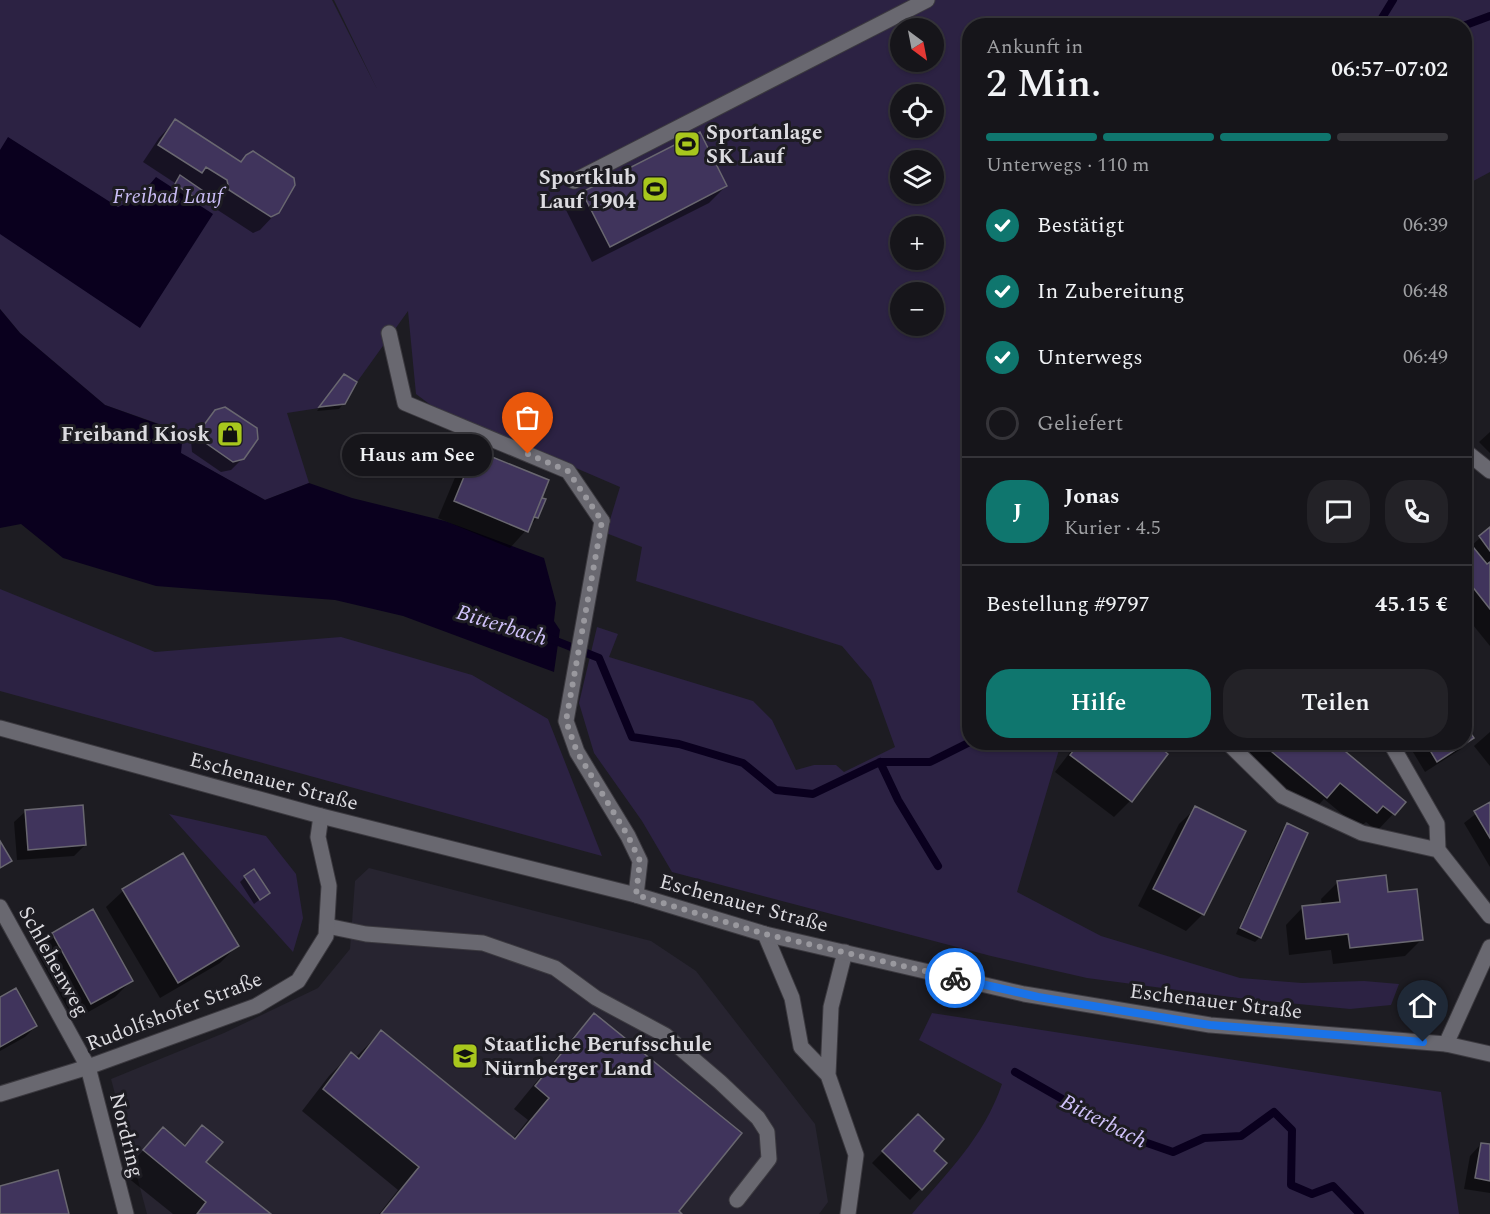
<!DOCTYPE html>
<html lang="de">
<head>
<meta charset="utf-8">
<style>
	body { margin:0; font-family:Spectral,serif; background:#232227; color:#f1f3f6; height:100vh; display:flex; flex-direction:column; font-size:22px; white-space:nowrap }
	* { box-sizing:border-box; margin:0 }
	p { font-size:20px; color:#9e9fa2 }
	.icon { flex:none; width:33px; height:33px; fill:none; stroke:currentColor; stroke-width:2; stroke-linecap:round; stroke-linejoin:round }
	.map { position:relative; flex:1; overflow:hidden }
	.details { position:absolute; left:962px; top:18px; width:510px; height:732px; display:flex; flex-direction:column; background:#16151a; border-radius:24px; box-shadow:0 2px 4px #0004,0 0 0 2px #353439 }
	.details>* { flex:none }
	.needle { width:39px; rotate:148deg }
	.tools { position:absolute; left:890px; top:18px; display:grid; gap:12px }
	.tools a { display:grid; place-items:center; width:54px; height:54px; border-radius:50%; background:#16151a; box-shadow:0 2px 4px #0004,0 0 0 2px #353439; font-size:30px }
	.pin { position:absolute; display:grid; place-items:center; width:51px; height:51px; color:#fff; margin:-62px -26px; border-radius:50% 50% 50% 0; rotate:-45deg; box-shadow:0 0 6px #0007 }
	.pin .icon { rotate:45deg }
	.courier { position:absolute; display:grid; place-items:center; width:60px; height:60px; margin:-30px; border:4px solid #1a73e8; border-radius:50%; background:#fff; color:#222; box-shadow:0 2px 8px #0007 }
	.bubble { position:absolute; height:42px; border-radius:21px; background:#16151a; box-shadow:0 2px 4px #0004,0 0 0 2px #353439; font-size:20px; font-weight:600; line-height:42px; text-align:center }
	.summary em { font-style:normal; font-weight:600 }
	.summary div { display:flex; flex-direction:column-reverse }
	.summary { display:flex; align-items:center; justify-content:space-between; height:102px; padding:0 24px }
	h1 { font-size:39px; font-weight:600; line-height:45px }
	.bar { display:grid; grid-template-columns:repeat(4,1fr); gap:9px 6px; align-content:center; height:72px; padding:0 24px }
	.bar i { height:8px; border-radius:4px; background:#353439 }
	.bar .current { background:#0f766e }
	.bar p { grid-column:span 4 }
	.line { display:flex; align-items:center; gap:15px; padding:0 24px; border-top:2px solid #353439 }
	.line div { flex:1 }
	.round { display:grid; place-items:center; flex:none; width:63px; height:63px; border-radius:24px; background:#232227 }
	ol { padding:0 24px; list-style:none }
	li { display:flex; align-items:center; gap:18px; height:66px }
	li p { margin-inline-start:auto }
	li .icon { padding:6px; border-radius:50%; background:#0f766e; color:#fff; stroke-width:4 }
	li:last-child { color:#9e9fa2 }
	li i { width:33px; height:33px; border:3px solid #353439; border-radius:50% }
	.cta { display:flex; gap:12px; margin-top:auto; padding:12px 24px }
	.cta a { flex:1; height:69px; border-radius:24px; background:#0f766e; color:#fff; font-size:24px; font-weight:600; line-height:69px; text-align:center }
	.cta a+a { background:#232227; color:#f1f3f6 }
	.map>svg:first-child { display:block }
</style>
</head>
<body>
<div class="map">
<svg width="1490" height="1214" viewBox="0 0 1490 1214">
	<rect width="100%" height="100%" fill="#1d1c22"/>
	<path fill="#272430" d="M369 868 651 941 696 971 815 1124 828 1202 819 1214H147L111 1079 224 1033 318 988 350 949 355 881Z"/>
	<path fill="#2c2243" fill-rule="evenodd" d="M0 0H332L377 89 334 0H1490V172L1464 186V26H969V742L1061 743 1017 892 1101 936 1240 978 1302 983 1364 981 1399 984 1391 1005 1350 1009 1238 998 1087 978 991 956 672 872 642 821 594 753 579 703 597 627 618 634 609 657 753 701 772 720 796 770 814 765H836L844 772 895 747 871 680 842 646 636 581 642 547 606 533 620 487 432 406 416 394 408 311 357 382 345 404 287 413 309 483 265 500 180 453 182 432 105 405 20 333 0 309ZM900 28H933V62H900ZM900 94H933V128H900ZM900 160H933V194H900ZM900 226H933V260H900ZM900 292H933V326H900Z
		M0 589 155 652 341 637 472 675 548 719 602 856 0 691Z
		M169 814 266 836 296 874 303 918 293 952Z
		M932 1013 1441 1092 1459 1214H912C947 1173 984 1137 1002 1084L919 1040Z"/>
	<path fill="#0a001e" d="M8 137 118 207 139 197 156 177 213 214 140 328 0 234V150Z
		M0 309 20 333 105 405 183 433 181 453 265 500 309 483 352 498 445 521 544 558 556 603 554 621 560 630 554 672 403 616 335 600 156 586 63 558 21 524 0 528Z"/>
	<path fill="#0007" d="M175 121 240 163 247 156 277 212 260 230 253 233 213 207 211 197 204 193 194 205 171 189 175 183 143 162 159 138Z
		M726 186 709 203 592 262 566 210 583 193Z
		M339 382 344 403 339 409 317 411Z
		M216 412 243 458 231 470 221 472 192 452 191 441Z
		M1490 432V453L1479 442Z
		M476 452 540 499 537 518 510 548 438 518 459 468Z
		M1490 529V646L1464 614V548L1471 546Z
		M1464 726 1472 738 1461 749 1425 772 1407 742H1464Z
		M1490 732V766L1474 746Z
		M1078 742H1151L1130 801 1114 817 1055 772Z
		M1253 742H1331L1393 814 1377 831 1366 822 1359 828 1324 799 1310 814 1241 757Z
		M1490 803V867L1464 823Z
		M1196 808 1203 914 1186 931 1138 906 1179 824Z
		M26 811 85 845 74 856 17 860 14 822Z
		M1287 825 1260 937 1255 942 1236 934 1282 830Z
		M182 855 237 946 220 963 160 998 106 907 123 891Z
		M245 877 268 893 254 904 240 882Z
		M1338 882 1387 894 1422 939 1405 956 1333 964 1331 950 1289 955 1286 925 1302 908 1322 905 1321 899Z
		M53 934 131 981 115 997 74 1020 36 951Z
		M0 999 36 1026 25 1037 0 1051Z
		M595 1015 680 1214H379L398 1190 302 1111 329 1076 351 1054 355 1058 381 1032 512 1140 528 1120 514 1109 573 1037Z
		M918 1116 931 1151 945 1163 910 1200 872 1163Z
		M202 1127 204 1162 268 1214H173L122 1173 163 1129 183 1146Z
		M1481 1144 1490 1146V1193L1464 1189 1470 1156Z"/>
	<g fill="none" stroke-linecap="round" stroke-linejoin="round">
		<path stroke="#0a001e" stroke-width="8" d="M1377 26 1393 0
			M1463 26 1490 16
			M551 639 599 658 632 737 679 744 743 763 776 790 813 794 880 762 898 800 938 866
			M880 762H930L970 742
			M1015 1072 1127 1136 1173 1152 1204 1138 1241 1136 1274 1112 1292 1130 1291 1185 1312 1194 1333 1186 1360 1214"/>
	</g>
	<path fill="#40345c" stroke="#696770" stroke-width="1.5" d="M175 119 241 162 246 155 253 151 294 178 295 185 279 213 271 217 229 190 227 180 206 167 202 173 158 145Z
		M700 132 727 186 610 247 582 192Z
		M180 175 206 193 200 201 175 184Z
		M344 374 357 382 345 404 319 407Z
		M225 407 257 428 258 439 244 459 233 462 203 441 201 429 215 410Z
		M475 450 549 480 542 498 546 499 538 518 534 517 528 532 454 501Z
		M475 450 549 480 528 532 454 501Z
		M1490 527V551L1479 536Z
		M1469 542 1487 564 1490 562V609L1464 576V546Z
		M1464 723 1474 738 1437 762 1425 742H1464Z
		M1080 742H1154L1168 754 1132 802 1070 755Z
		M1260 742H1334L1406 802 1395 815 1383 806 1377 813 1340 783 1327 798Z
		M1490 802V838L1474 811Z
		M83 805 86 845 28 850 25 810Z
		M1195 806 1246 831 1204 915 1153 889Z
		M1287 823 1308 833 1261 938 1240 928Z
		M0 841 12 861 0 868Z
		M183 853 239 946 178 983 122 889Z
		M254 869 270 893 260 900 244 876Z
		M1386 875 1388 892 1417 889 1423 940 1350 948 1348 934 1306 939 1302 906 1340 902 1337 881Z
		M93 909 133 981 91 1004 52 933Z
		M16 988 37 1026 0 1047V997Z
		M594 1013 742 1133 679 1211 682 1214H381L419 1167 323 1089 351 1052 359 1059 381 1030 515 1139 549 1098 535 1086Z
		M918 1114 944 1139 934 1151 947 1163 922 1190 882 1151Z
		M202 1125 223 1142 206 1162 271 1214H197L206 1202 143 1150 163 1127 185 1146Z
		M1481 1143 1490 1144V1181L1475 1178Z
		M58 1170 69 1214H0V1186Z"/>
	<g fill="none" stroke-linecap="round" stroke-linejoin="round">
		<defs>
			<path id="service" d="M574 181 927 0
				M389 333 405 403 568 471 602 521
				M1464 450 1490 471
				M327 926 366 934 483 943 555 968 596 998 665 1035 720 1082 758 1118 767 1132 769 1159 737 1200"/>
			<path id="minor" d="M602 521 566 721 577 752 628 836 640 861 636 895
				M1227 742 1282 796 1362 833 1438 850 1490 916
				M1390 742 1437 824 1438 850
				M0 907 88 1067 126 1214
				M765 934 792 998 801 1047 828 1075
				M845 952 831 1007 828 1075 856 1155 848 1214
				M1446 1044 1490 947
				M0 1094 88 1067 256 1006 298 981 326 936 329 886 318 837 321 816"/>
			<path id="secondary" d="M0 728 321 816 636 895 765 934 1024 994 1210 1025 1446 1044 1490 1054"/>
		</defs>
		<use href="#service" stroke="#3b393f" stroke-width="17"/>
		<use href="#minor" stroke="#3b393f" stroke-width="17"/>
		<use href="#secondary" stroke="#3b393f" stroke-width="17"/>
		<use href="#service" stroke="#696870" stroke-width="15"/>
		<use href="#minor" stroke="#696870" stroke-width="15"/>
		<use href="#secondary" stroke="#696870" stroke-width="15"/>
	</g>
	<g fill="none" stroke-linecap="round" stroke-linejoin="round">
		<path stroke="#99989e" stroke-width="6" stroke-dasharray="0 10.8" d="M528 454 568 471 602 521 566 721 577 752 628 836 640 861 636 895 765 934 955 978"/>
		<path stroke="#1a73e8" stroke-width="8" d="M955 978 1038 997 1210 1025 1423 1042"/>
	</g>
	<defs>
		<symbol id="stadium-square" viewBox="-11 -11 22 22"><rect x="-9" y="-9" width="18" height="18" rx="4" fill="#a8c71d" stroke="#1d1c22"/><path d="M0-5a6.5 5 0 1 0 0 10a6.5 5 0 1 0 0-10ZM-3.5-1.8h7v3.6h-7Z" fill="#111"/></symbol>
		<symbol id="shop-square" viewBox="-11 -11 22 22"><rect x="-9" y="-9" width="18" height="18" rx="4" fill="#a8c71d" stroke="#1d1c22"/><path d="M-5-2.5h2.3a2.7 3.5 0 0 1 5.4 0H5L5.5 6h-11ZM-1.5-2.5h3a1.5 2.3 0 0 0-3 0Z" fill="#111"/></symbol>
		<symbol id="school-square" viewBox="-11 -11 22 22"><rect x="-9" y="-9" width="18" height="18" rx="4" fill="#a8c71d" stroke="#1d1c22"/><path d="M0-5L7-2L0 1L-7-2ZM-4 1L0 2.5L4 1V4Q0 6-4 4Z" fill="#111"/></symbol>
	</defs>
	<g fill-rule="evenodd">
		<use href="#stadium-square" x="672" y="129" width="30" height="30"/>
		<use href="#stadium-square" x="640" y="174" width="30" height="30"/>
		<use href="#shop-square" x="215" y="419" width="30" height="30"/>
		<use href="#school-square" x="450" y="1041" width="30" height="30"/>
	</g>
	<g text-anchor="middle" stroke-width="6" stroke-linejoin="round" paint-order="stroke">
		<g font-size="21" font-weight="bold" fill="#dcdbe0" stroke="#1d1c22" text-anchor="start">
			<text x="706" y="139">Sportanlage<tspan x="706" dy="24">SK Lauf</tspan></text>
			<text x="636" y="184" text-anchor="end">Sportklub<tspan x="636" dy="24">Lauf 1904</tspan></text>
			<text x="210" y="441" text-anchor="end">Freiband Kiosk</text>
			<text x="484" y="1051">Staatliche Berufsschule<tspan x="484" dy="24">Nürnberger Land</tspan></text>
		</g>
		<g font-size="21" font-style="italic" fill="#cbbef6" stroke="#1d1c22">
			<text x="168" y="203">Freibad Lauf</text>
		</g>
		<g font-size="21" fill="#dcdbe0" stroke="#1d1c22">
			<text transform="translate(274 781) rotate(15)" y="7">Eschenauer Straße</text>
			<text transform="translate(744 903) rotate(15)" y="7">Eschenauer Straße</text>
			<text transform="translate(54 961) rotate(61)" y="7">Schlehenweg</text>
			<text transform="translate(1216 1001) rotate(7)" y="7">Eschenauer Straße</text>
			<text transform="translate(174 1011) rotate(-21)" y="7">Rudolfshofer Straße</text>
			<text transform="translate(127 1135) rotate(76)" y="7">Nordring</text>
		</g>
		<g font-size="22" font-style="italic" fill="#d0c2fb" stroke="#1d1c22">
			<text transform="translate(502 624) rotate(17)" y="8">Bitterbach</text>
			<text transform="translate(1104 1120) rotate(27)" y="8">Bitterbach</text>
		</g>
	</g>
</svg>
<div class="tools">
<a><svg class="needle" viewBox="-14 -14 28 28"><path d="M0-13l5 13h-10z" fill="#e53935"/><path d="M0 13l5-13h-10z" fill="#9e9fa2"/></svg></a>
<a><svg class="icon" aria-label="locate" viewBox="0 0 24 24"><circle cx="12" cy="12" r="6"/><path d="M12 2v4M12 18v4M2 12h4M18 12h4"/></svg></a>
<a><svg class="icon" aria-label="layers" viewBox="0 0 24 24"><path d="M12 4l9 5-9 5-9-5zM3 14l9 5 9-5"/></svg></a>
<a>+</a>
<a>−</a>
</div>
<div class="pin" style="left:528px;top:454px;background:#ea580c"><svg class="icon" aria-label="bag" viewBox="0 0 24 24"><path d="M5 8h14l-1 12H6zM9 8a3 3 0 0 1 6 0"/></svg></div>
<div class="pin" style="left:1423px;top:1042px;background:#1f2937"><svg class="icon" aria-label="home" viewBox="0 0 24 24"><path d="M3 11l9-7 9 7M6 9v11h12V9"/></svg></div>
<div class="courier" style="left:955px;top:978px"><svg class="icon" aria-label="bike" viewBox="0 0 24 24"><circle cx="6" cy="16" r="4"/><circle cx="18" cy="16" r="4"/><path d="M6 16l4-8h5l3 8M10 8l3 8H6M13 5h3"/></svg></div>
<div class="bubble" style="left:342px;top:434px;width:150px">Haus am See</div>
<section class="details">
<div class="summary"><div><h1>2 Min.</h1><p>Ankunft in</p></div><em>06:57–07:02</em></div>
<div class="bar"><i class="current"></i><i class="current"></i><i class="current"></i><i></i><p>Unterwegs · 110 m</p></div>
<ol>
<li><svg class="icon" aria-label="check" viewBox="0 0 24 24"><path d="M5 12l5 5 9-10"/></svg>Bestätigt<p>06:39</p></li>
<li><svg class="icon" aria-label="check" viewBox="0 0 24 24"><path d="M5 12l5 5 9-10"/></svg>In Zubereitung<p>06:48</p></li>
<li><svg class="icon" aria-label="check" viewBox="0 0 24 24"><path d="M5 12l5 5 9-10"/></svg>Unterwegs<p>06:49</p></li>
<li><i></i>Geliefert</li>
</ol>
<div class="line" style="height:108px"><b class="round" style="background:#0f766e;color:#fff">J</b><div><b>Jonas</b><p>Kurier · 4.5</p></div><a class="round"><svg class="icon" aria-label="chat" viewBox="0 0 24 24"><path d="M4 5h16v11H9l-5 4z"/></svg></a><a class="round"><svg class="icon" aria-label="phone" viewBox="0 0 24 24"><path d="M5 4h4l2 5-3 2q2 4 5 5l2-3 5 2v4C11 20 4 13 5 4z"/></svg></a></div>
<div class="line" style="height:78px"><div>Bestellung #9797</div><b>45.15 €</b></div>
<div class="cta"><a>Hilfe</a><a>Teilen</a></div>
</section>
</div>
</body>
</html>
